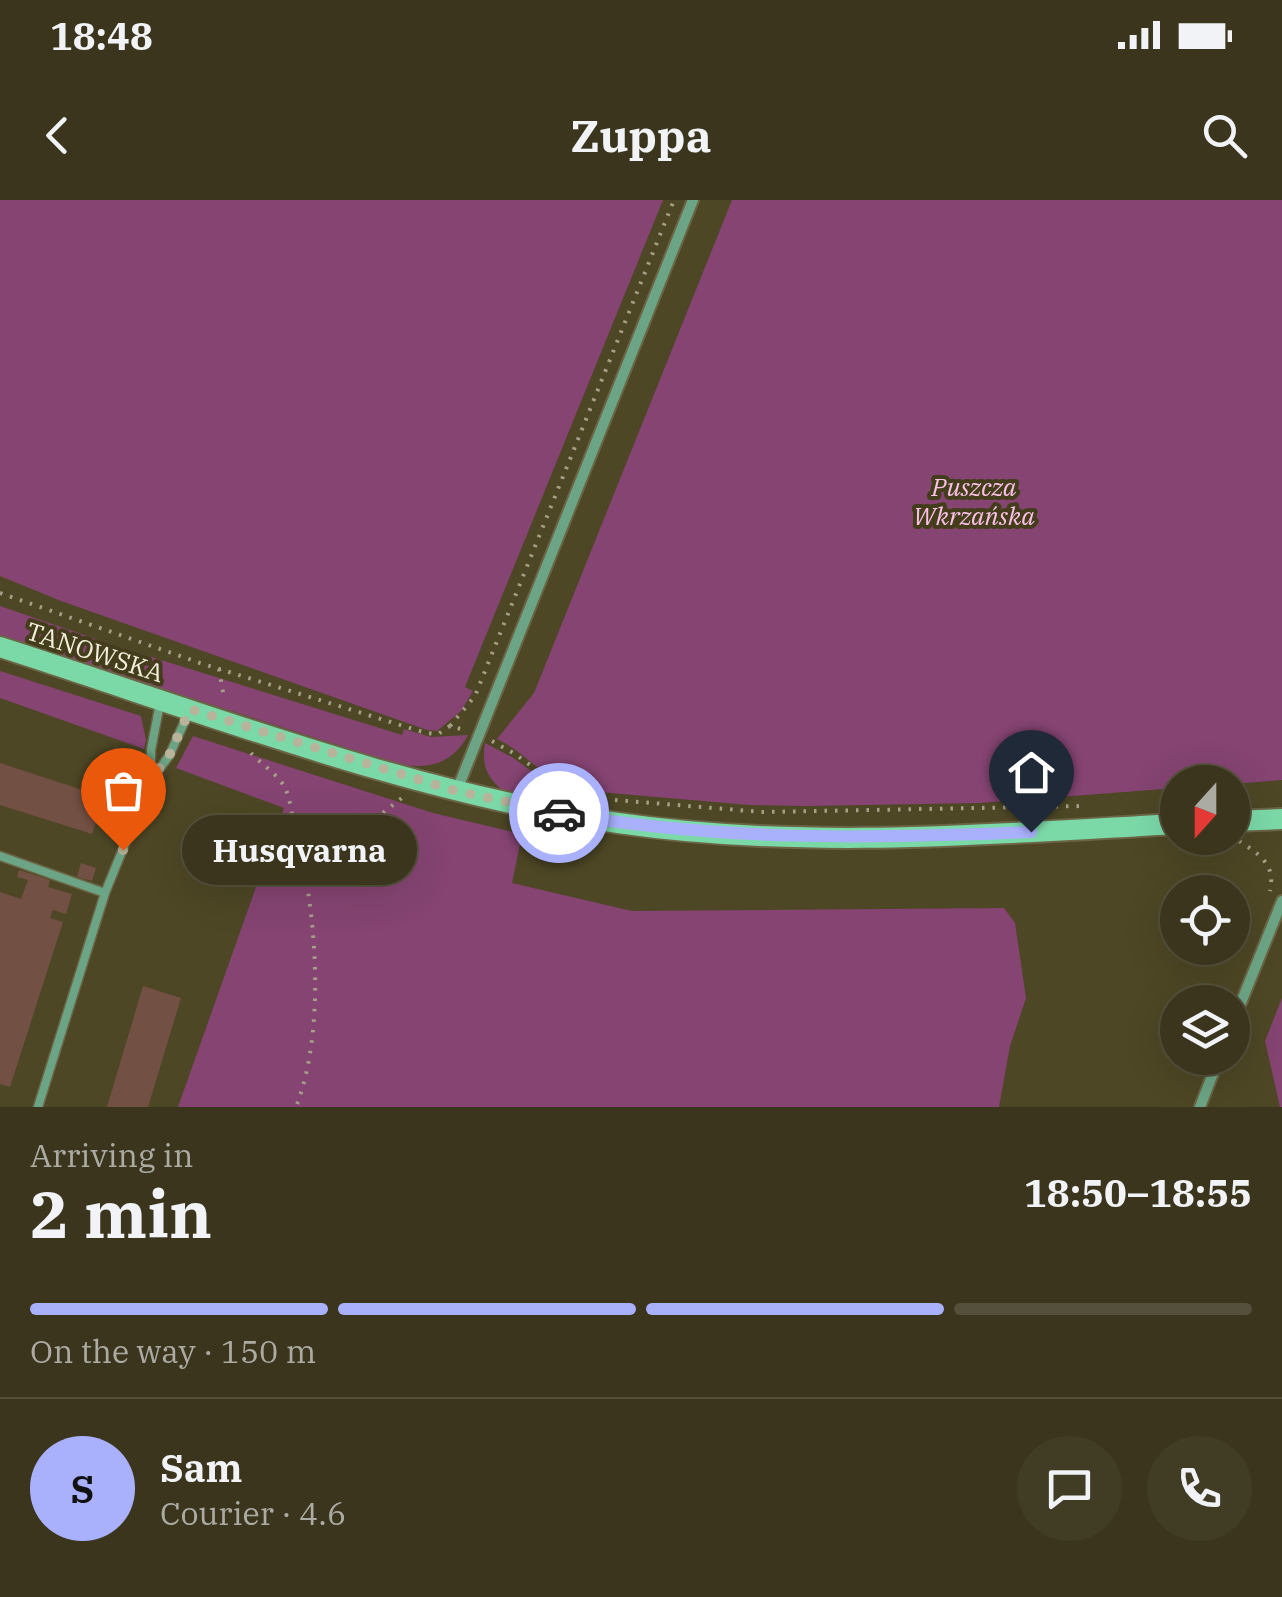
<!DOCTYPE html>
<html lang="en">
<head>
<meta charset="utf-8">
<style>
	body { margin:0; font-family:"IBM Plex Serif",serif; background:#413d25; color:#f1f3f6; height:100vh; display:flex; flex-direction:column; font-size:38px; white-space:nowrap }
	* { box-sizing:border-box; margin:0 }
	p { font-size:32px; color:#ababa3 }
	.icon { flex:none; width:55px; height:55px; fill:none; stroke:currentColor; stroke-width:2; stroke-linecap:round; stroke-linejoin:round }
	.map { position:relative; height:907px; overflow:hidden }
	.sheet { display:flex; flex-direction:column; background:#3a351c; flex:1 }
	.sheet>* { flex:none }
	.needle { width:65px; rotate:201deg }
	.fabs { position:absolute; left:1160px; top:565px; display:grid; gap:20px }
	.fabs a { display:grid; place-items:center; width:90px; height:90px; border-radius:50%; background:#3a351c; box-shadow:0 10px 40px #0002,0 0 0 2px #54503b; font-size:50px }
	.pin { position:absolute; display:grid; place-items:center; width:85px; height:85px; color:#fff; margin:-102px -42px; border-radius:50% 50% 50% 0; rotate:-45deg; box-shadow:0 0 10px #0007 }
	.pin .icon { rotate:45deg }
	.courier { position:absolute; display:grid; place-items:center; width:100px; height:100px; margin:-50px; border:8px solid #a9b0fc; border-radius:50%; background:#fff; color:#222; box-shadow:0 2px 12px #0007 }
	.bubble { position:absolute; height:70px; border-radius:35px; background:#3a351c; box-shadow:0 10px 40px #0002,0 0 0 2px #54503b; font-size:32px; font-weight:700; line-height:70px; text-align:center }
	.summary em { font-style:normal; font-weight:700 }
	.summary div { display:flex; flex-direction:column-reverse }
	.summary { display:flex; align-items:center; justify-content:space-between; height:170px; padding:0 30px }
	h1 { font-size:65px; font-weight:700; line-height:75px }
	.bar { display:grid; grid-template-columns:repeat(4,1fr); gap:15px 10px; align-content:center; height:120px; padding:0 30px }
	.bar i { height:12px; border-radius:8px; background:#54503b }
	.bar .current { background:#a9b0fc }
	.bar p { grid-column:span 4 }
	.line { display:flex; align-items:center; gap:25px; padding:0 30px; border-top:2px solid #54503b }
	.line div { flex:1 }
	.round { display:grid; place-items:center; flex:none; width:105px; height:105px; border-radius:52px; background:#413d25 }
	.status { display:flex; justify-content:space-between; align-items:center; height:70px; padding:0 50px; background:#3a351c; direction:ltr }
	.status svg { height:28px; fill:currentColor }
	header { display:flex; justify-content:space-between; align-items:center; height:130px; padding:0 30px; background:#3a351c; font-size:45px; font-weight:700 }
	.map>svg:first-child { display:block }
</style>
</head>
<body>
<div class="status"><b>18:48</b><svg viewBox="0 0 49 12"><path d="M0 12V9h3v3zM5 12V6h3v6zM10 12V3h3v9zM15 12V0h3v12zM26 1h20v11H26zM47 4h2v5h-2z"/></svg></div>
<header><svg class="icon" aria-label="back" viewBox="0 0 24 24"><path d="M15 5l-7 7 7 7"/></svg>Zuppa<svg class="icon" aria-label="search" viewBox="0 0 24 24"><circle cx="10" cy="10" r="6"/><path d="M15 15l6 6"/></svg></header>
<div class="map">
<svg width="1282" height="907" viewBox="0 0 1282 907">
	<rect width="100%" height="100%" fill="#4d4725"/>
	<path fill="#854472" d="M0 0H663L465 487 473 491 461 511 437 531 427 530 61 401 0 376Z
		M732 0H1282V580L1233 584 1178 582 1177 588 980 603 806 606 749 605 576 590C546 581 525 552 497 539L534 493Z
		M0 406 116 446 402 535 404 529 431 537 468 535C452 566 425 570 394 563L0 437Z
		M0 471 141 516 146 540 144 549 0 498Z
		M193 536 433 613 522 634 512 683 632 711 1004 708 1015 723 1026 798 1010 846 999 907H178L284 608 176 568Z
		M485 543 512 557 566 596 564 604 505 592C487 579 481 564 485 543Z
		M1282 798V907H1280L1265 841Z"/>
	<path fill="#735044" d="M0 563 104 597 92 634 0 605Z
		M81 663 96 668 92 681 77 677Z
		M19 670 50 680 48 687 72 694 66 714 53 710 50 718 63 722 10 887 0 884V692L21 699 28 680 17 677Z
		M143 786 181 798 148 907H107Z"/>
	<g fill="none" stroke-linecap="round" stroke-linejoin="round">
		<defs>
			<path id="service" d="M160 503 151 550V580L169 556 189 512
				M0 656 105 693
				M38 907 105 693 151 580"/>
			<path id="minor" d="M457 590 693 0
				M1232 825 1282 701
				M1200 907 1219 858"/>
			<path id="secondary" d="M0 447C203 512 406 592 618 623 804 650 991 634 1178 624
				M1232 621 1282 619"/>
		</defs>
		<use href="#service" stroke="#6b6546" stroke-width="11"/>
		<use href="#minor" stroke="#6b6546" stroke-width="14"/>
		<use href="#secondary" stroke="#6b6546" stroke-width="24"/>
		<path stroke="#a5a187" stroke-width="4" stroke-dasharray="2.5 8" stroke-linecap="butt" d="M0 393 200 463 426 533 438 534 450 526 465 530
			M219 469 224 498
			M450 526 475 496 674 0
			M492 541 515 554 567 592
			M251 553C260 563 277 574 284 586 290 596 291 612 294 623 316 706 327 827 296 907
			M615 600 763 612 1085 606
			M1239 641C1259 654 1276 664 1270 691
			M307 685 361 630 403 597"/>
		<use href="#service" stroke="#6ca585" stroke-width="8"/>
		<use href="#minor" stroke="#6ca585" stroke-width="10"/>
		<use href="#secondary" stroke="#7bd9a8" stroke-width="20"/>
	</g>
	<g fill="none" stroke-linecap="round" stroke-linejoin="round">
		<path stroke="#b8b49c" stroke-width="10" stroke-dasharray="0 18" d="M123 650 150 580 169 556 190 509 456 591 559 613"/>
		<path stroke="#a9b0fc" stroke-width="12" d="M559 613C719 641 870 639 1031 632"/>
	</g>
	<g text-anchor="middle" stroke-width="8" stroke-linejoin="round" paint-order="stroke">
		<g font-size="25" font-style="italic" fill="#fcc1e8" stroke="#433d1b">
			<text x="974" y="296">Puszcza<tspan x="974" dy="29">Wkrzańska</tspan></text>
		</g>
		<g font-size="25" fill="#f2efdc" stroke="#433d1b">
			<text transform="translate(95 452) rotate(18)" y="9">TANOWSKA</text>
		</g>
	</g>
</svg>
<div class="fabs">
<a><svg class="needle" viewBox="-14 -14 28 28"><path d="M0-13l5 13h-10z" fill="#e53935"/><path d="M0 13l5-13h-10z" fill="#ababa3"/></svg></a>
<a><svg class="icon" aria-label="locate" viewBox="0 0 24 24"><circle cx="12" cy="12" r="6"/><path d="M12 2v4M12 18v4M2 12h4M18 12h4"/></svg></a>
<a><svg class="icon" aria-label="layers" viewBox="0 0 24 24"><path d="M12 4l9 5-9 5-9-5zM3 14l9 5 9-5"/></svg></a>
</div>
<div class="pin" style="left:123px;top:650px;background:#ea580c"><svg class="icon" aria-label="bag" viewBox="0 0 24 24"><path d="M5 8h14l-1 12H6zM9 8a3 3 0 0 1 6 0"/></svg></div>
<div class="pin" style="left:1031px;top:632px;background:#1f2937"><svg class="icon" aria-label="home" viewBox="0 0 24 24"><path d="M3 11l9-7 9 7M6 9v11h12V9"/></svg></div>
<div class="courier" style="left:559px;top:613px"><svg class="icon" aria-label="car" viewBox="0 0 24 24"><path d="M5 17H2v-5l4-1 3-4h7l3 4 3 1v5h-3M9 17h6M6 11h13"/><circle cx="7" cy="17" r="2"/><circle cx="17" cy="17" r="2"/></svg></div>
<div class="bubble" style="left:182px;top:615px;width:235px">Husqvarna</div>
</div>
<section class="sheet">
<div class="summary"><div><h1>2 min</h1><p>Arriving in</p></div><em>18:50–18:55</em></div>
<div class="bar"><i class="current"></i><i class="current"></i><i class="current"></i><i></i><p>On the way · 150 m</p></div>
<div class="line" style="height:180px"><b class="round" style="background:#a9b0fc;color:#111">S</b><div><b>Sam</b><p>Courier · 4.6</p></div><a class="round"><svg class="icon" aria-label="chat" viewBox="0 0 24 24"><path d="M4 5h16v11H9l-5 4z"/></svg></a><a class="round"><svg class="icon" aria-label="phone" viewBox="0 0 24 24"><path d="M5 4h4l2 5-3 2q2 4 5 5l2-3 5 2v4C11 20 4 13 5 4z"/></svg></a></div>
</section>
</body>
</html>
